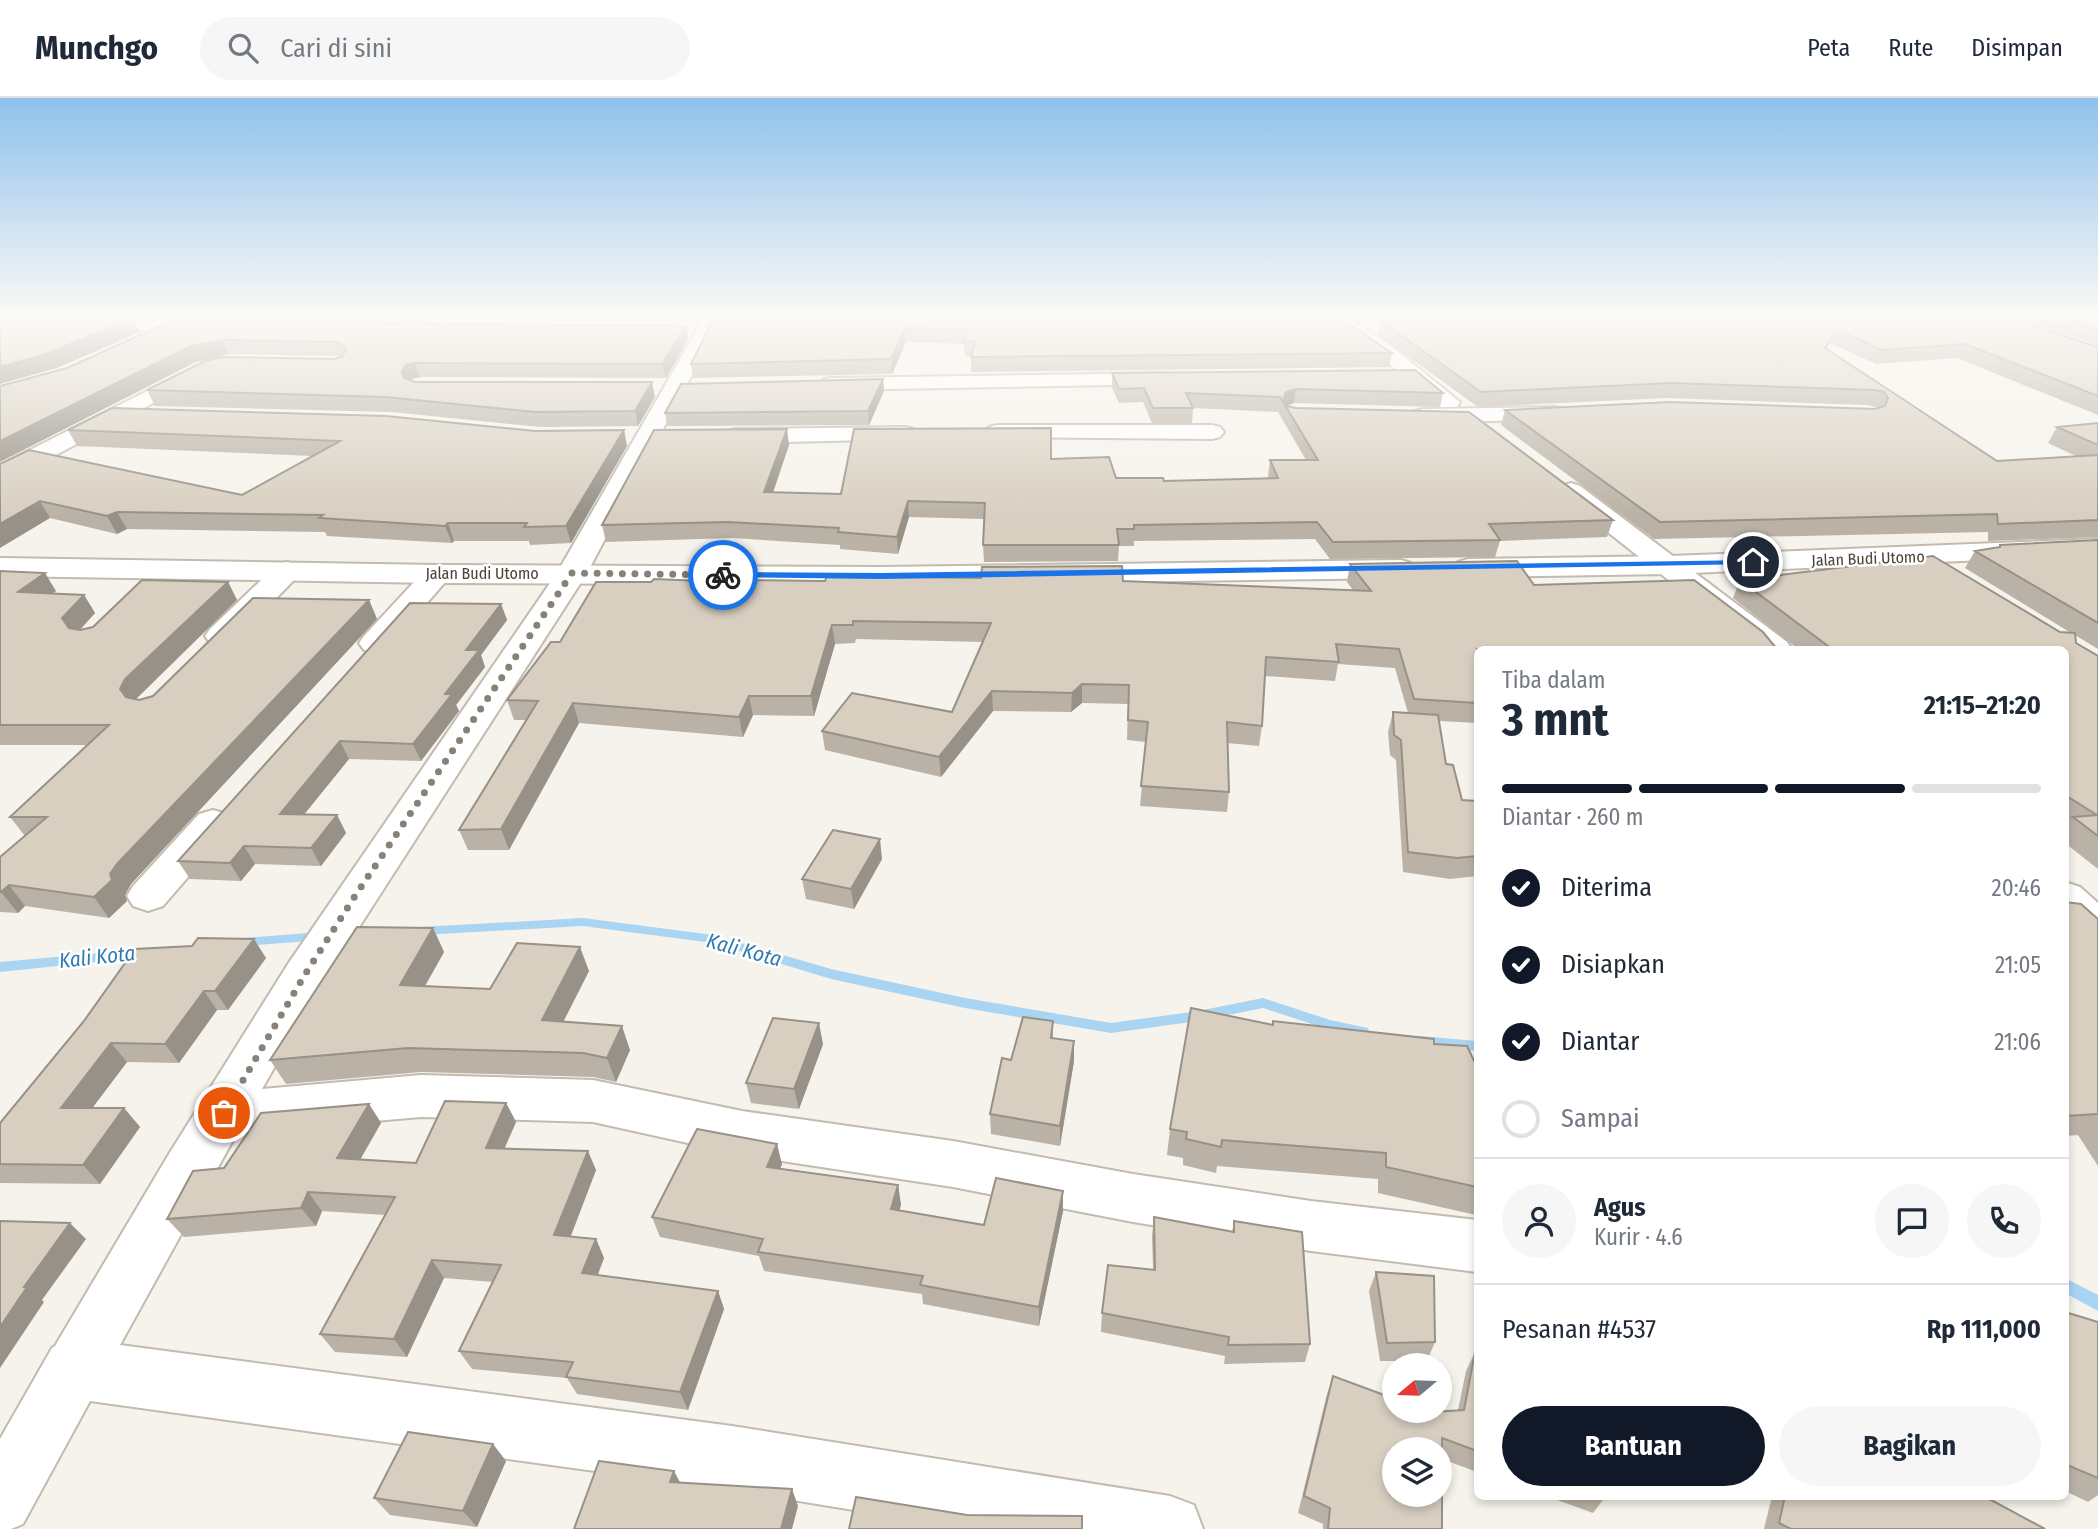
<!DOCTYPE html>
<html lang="id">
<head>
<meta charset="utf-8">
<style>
	body { margin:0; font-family:"Fira Sans Condensed",sans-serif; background:#f6f6f7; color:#1f2937; height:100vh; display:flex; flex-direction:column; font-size:26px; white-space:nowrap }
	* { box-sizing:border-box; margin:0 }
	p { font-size:23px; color:#747a83 }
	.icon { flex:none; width:38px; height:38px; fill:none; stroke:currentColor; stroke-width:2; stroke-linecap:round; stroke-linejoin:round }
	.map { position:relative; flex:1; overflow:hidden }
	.sheet { position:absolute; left:1474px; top:548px; width:595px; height:854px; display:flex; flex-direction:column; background:#fff; border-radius:10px; box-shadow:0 4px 10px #0003 }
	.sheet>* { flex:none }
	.needle { width:46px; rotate:251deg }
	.controls { position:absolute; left:1382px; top:1255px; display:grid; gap:14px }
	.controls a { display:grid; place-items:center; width:70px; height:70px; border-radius:50%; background:#fff; box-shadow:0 4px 10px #0003; font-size:35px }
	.pin { position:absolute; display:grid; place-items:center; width:60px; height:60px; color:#fff; margin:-30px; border:4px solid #fff; border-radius:50%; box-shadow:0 2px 7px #0007 }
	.courier { position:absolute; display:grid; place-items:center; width:70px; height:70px; margin:-35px; border:5px solid #1a73e8; border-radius:50%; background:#fff; color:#222; box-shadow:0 2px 9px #0007 }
	.headline em { font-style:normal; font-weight:700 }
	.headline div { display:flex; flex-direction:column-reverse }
	.headline { display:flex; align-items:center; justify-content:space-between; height:119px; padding:0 28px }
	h1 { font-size:46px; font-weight:700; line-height:52px }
	.bar { display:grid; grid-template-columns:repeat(4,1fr); gap:10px 7px; align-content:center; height:84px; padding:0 28px }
	.bar i { height:9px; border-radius:5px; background:#e0e1e3 }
	.bar .selected { background:#111827 }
	.bar p { grid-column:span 4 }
	.line { display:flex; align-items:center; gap:18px; padding:0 28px; border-top:2px solid #e0e1e3 }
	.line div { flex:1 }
	.round { display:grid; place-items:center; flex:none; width:74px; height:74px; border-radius:37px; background:#f6f6f7 }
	ol { padding:0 28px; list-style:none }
	li { display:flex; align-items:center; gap:21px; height:77px }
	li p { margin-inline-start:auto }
	li .icon { padding:7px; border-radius:50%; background:#111827; color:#fff; stroke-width:4 }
	li:last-child { color:#747a83 }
	li i { width:38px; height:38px; border:4px solid #e0e1e3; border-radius:50% }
	.primary-button { display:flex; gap:14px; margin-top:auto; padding:14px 28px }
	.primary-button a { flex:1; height:80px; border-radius:42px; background:#111827; color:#fff; font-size:28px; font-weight:700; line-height:80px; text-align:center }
	.primary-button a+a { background:#f6f6f7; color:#1f2937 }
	header { display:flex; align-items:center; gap:42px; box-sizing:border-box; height:98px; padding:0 35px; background:#fff; border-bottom:2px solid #e0e1e3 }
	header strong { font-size:33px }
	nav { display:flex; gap:38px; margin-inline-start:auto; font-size:24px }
	.search { width:490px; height:63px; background:#f6f6f7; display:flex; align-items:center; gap:18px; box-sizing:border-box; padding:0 24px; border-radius:38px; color:#747a83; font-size:26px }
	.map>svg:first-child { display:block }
</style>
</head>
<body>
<header>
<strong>Munchgo</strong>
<div class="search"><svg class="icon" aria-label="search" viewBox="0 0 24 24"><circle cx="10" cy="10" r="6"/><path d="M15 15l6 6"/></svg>Cari di sini</div>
<nav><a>Peta</a><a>Rute</a><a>Disimpan</a></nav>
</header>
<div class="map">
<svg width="2098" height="1431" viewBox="0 0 2098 1431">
	<rect width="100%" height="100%" fill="#f6f3ec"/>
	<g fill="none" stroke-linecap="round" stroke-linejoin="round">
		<path fill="#a9d4f2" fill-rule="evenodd" d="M583 820 713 837 831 871 965 900 1111 925 1198 913 1263 900 1330 922 1363 929 1368 930 1369 934 1368 938 1363 939 1330 932 1263 910 1198 923 1111 935 965 910 831 881 713 845 583 828 421 837 417 836 415 833 417 830 421 829Z
			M321 834 325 835 327 838 325 841 321 842 243 848 239 847 237 844 239 841 243 840Z
			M143 851 147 852 149 855 147 858 143 859 0 874V864Z
			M1420 938 1477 943V953L1420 948 1415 947 1414 943 1415 939Z
			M2065 1180 2098 1197V1213L2065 1195Z"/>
		<defs>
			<path id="minor" d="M43 218 214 222 224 228 214 234 43 230 20 232 0 238V225L17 220Z
				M388 218H410L388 233H374L371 229Z
				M705 218H723L587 475 320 890 262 991 421 977 593 982 742 1013 953 1043 1133 1076 1311 1103 1477 1122V1174L1311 1153 1133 1124 953 1089 742 1057 593 1024 421 1019 237 1035 120 1247 732 1328 1170 1398 1194 1407 1203 1431H969L732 1392 90 1303 23 1426 11 1431H0V1341L52 1250 55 1248 169 1056 288 866 557 475Z
				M1324 218H1345L1391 248 1460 304 1457 309H1441L1377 256Z
				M1592 218H1615L1631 228 1621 234 1594 222Z
				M197 268 204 270 208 274 204 278 9 382 0 385V367Z
				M1163 275 1171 276 1174 281 1171 286 832 292 824 291 821 286 824 281 832 280Z
				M1555 309 1563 311 1566 316 1563 321 1423 325 1415 323 1412 318 1415 313 1423 311Z
				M997 327H1212L1220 329 1224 334 1220 339 1212 341 989 339 985 334 989 329Z
				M906 329 914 331 918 336 914 341 735 345 727 343 723 338 727 333 735 331Z
				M1571 385 1580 388 1787 544 1792 551H1756L1562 398 1558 393 1562 388Z
				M287 464 297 467 301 473 297 479 232 545 221 547 210 545 205 538 210 531 277 467Z
				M437 467 447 470 452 476 447 482 386 552 375 555 364 552 359 545 364 538 427 470Z
				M213 712 227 716 232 725 227 734 163 808 148 813 133 808 127 798 133 788 199 716Z
				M2065 784 2080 789 2098 805V844L2083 840 2065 823Z"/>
			<path id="tertiary" d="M2098 441V457L1670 476 1468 479 1458 476 1454 470 1458 464 1468 461 1670 458Z
				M0 460 437 467 881 469 1401 462 1411 465 1415 471 1411 477 1401 480 881 487 437 485 0 478Z"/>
		</defs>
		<use href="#minor" stroke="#c2bbae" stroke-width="4"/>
		<use href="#tertiary" stroke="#c2bbae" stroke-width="4"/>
		<use href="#minor" fill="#fff" fill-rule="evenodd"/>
		<use href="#tertiary" fill="#fff" fill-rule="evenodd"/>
	</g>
	<path fill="#bab2a6" d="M132 218H703L698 224 246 220Z
		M715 218 1392 255 1389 269 971 274V258L965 257 964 246 906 244 892 276 693 280 691 266Z
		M1349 218H1665L1547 220 1353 219Z
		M1679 218 2098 249V317L1957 260 1876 266 1830 245 1827 251 1997 363 2076 358 2048 345 2057 329 2098 325V439L1988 443V434L1654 441 1501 327 1505 312 1877 310 1868 307 1666 300 1478 309 1378 237 1381 223H1600Z
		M2007 218H2098V247Z
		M171 223 686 228 688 242 666 280 420 279 411 282 415 284 655 299 638 328 540 329 392 314 155 308 147 292 341 259 339 258 228 256 196 264 67 270Z
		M1112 275 1443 295 1440 309 1294 305 1287 308 1613 422 1607 439 1500 443 1495 459 1330 461 1315 441 1134 443V448H1119L1118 463 984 464 983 447 984 421 909 419 898 456 840 451V447L732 440 606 444 602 427 789 347 773 395 841 396 1051 361 1116 380 1164 383 1269 381 1268 378 1270 362H1306L1278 314 1193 310 1192 325H1152L1143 304 1119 305 1112 290Z
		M883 281 884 293 869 327 667 328 665 315Z
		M68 332H624L627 348 571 445 530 447 529 443H454L452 445 327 438 325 434 127 431 117 436 50 420 0 366 242 397 313 358 77 348Z
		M2098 442V551L2075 537 2076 545 2098 558V771L2065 745V731L2067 728 2065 727V551H1798L1733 500 1740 482 2060 534 2071 535 1965 470 1975 453 1999 450 2000 447Z
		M1350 466 1534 487 1477 551V625L1439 623 1446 666 1462 702 1477 703V778L1450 781 1403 774 1396 662 1390 657 1388 634 1393 614 1408 615 1395 570 1338 566 1335 583 1265 578 1262 628 1259 648 1227 645 1229 694 1227 714 1140 708 1146 644 1127 642 1128 606 1082 605 1071 614 993 613 941 679 825 652 822 633 952 614 983 544 856 541 855 545 835 546 814 618 753 617 743 639 579 625 509 752H468L459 732 526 622H514L507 602 560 544 702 483 734 477 735 482 1123 483 1353 492 1347 484Z
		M0 473 56 493 53 495 84 497 95 515 80 532 93 529 228 484 237 502 137 600 136 601 139 602 153 598 369 502 377 521 131 786 125 797 127 803 109 820 25 808 18 815 0 814V759L25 738 10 719 88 647H0Z
		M501 506 507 522 481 557 485 569 456 607 459 613 421 663 349 661 304 716 337 717 346 735 321 768 255 766 241 783 190 781 178 763Z
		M882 761 854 811 806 801 802 781Z
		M2065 804 2098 821V1068L2078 1037 2065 1038Z
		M433 830 444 854 425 888 490 891 589 873 563 924 630 952 616 984 593 979 421 974 286 986 270 962Z
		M266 860 228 912H217L179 965 127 964 92 1010H124L140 1029 100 1086 0 1085V1025L84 923Z
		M1053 923V940L1074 943V963L1060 1048 991 1036 990 1016 1011 962Z
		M1273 927 1434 946 1477 969V1119L1476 1117 1378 1095V1081L1217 1068 1216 1075 1183 1067V1060L1167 1057 1170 1031Z
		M823 946 799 1011 751 1005 746 985Z
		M506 1005 516 1024 504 1051 596 1072 570 1139 596 1141 604 1160 598 1177 718 1193 724 1211 688 1312 577 1296 567 1280 472 1271 459 1253 493 1184 444 1180 407 1259 335 1254 320 1236 385 1117 322 1113 316 1128 184 1139 167 1121 224 1070 369 1006 381 1025 360 1062 416 1065Z
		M782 1066 780 1071 898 1087 901 1107 899 1112 984 1127 1063 1093V1113L1039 1228 923 1206 922 1196 764 1173 759 1158 660 1139 652 1119Z
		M1154 1119 1232 1134 1234 1123 1310 1246 1305 1264 1224 1266 1225 1258 1101 1234 1102 1215 1153 1172 1152 1138Z
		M1376 1174 1435 1244 1427 1263H1380L1369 1193Z
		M2065 1214 2098 1380V1397L2088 1404 2065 1393Z
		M1475 1254 1477 1255V1374L1442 1361V1431H1323V1426L1298 1415 1327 1296 1333 1278 1431 1314 1458 1312 1466 1273Z
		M506 1363 477 1429 390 1417 374 1400Z
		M1546 1398H1606L1593 1415Z
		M1772 1398H1984L2045 1431H1764Z"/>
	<path fill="#979187" d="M0 218H34L0 223Z
		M696 218H703L698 224Z
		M133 220 140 234 57 270 0 286V269Z
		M686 228 688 242 666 280 662 266Z
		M905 230 906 244 892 276 891 261Z
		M222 242 228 256 196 264 0 364V343L189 249Z
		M415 265 420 279 411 281 407 288 402 273 406 267Z
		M883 281 884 293 869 327 868 313Z
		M652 284 655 299 638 328 635 313Z
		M1296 291 1294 305 1285 308 1282 303 1286 294Z
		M787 331 789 347 767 411 764 394Z
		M624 332 627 348 571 445 566 428Z
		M40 403 50 420 0 450V426Z
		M908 403 909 419 898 456 897 439Z
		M117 414 127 431 117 436 107 418Z
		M448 425 454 443 452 445 445 428Z
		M45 475 56 493 29 513 18 494Z
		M228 484 237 502 137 600 132 611 120 591 125 581Z
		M84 497 95 515 73 539 62 520Z
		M369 502 377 521 131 786 125 797 127 803 109 820 94 799 117 766Z
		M501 506 507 522 481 557 485 569 456 607 459 613 421 663 413 646 466 552Z
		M832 527 835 546 814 618 811 598Z
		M1082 586V605L1071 614 1072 595Z
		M992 593 993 613 941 679 939 659Z
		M749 598 753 617 743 639 739 619Z
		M573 605 579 625 509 752 501 731Z
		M340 643 349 661 290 734 280 716Z
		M337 717 346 735 321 768 311 750Z
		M880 741 882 761 854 811 851 791Z
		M244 748 255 766 241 783 230 765Z
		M9 787 25 808 18 815 1 794Z
		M433 830 444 854 412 911 400 887Z
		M254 841 266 860 228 912 215 893Z
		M580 849 589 873 552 946 542 922Z
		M204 893 217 912 179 965 165 946Z
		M819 925 823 946 799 1011 794 991Z
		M622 928 630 952 616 984 607 960Z
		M1074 943V963L1060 1048V1028Z
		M111 945 127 964 78 1029 61 1010Z
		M506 1005 516 1024 496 1070 486 1050Z
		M369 1006 381 1025 350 1079 337 1060Z
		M124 1010 140 1029 100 1086 83 1067Z
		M777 1046 782 1066 772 1089 767 1069Z
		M588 1053 596 1072 564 1156 554 1137Z
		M898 1087 901 1107 894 1130 891 1111Z
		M1063 1093V1113L1039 1228V1209Z
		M308 1094 322 1113 316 1128 301 1110Z
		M70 1125 86 1141 42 1202 44 1204 0 1270V1229L24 1189Z
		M596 1141 604 1160 591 1193 582 1175Z
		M432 1162 444 1180 407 1259 394 1241Z
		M718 1193 724 1211 688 1312 680 1294Z
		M493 1346 506 1363 477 1429 463 1413Z
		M674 1373 683 1390 670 1384Z
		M792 1391 798 1408 792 1431H781Z"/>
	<path fill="#d8cfc1" stroke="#979187" stroke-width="2" fill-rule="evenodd" d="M49 218 133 220 49 255 0 269V226Z
		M715 218H1337L1392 255 971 259 975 244 964 243 967 232 905 230 891 261 691 266Z
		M1679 218H2002L2098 249V298L1965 246 1882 252 1836 231 1825 250 1997 363 2098 357V422L1998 426 1997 416 1660 424 1505 312 1671 304 1875 311 1885 308 1888 300 1884 294 1875 292 1671 285 1481 294 1381 223H1600Z
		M2057 218H2098V231Z
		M171 223 686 228 662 266 415 265 406 267 402 273 404 280 415 284H652L635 313 536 314 386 299 147 292 205 263 222 259 333 261 341 259 346 252 341 246 334 244 222 242 189 249 0 343V288L67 270Z
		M1415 272 1443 295 1296 291 1286 294 1283 302 1287 308 1296 310 1469 314 1613 422 1489 426 1500 442 1333 444 1317 424 1134 427V431H1117L1119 447H983L985 405 908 403 897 439 838 434 839 430 728 424 602 427 654 332 787 331 764 394 841 396 854 331 1051 330V361L1109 359 1116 380H1163L1164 383 1278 380 1270 362H1318L1280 299 1186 295 1193 310H1153L1144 290 1119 291 1112 275Z
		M883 281 868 313 665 315 681 286Z
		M112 310 386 318 535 333 624 332 566 428 524 429 527 425H448L445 428 319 420 323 417 117 414 107 418 40 403 0 426V366L29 352 242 397 340 343 68 332Z
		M2098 325V347L2057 329Z
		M2098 442V525L1975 453 2000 449V447Z
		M1933 458 2060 534 2075 535 2076 545 2098 558V738L2073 719 2097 717 2065 697V551H1832L1740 482Z
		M1517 463 1534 487 1694 482 1763 534 1777 551H1477V605L1414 601 1399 551 1336 546 1339 564 1266 559 1262 628 1227 624 1229 694 1141 688 1148 624 1128 622 1129 587 1082 586 1072 595 992 593 939 659 822 633 852 595 952 614 991 525 853 523V527H832L811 598H749L739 619 573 605 501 731 459 732 538 603 507 602 551 544H560L596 484H651L654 481 702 483 705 477H734L732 482 825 483 827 478 981 480 982 469 1122 468 1123 483 1371 493 1350 466Z
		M0 473 45 475 18 494 84 497 62 520 69 530 80 532 93 529 142 482 228 484 125 581 120 591 126 599 139 602 153 598 253 500 369 502 117 766 110 776 112 782 94 799 9 787 1 794H0V759L47 719H10L109 627H0Z
		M410 505 501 506 466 552H479L445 596H452L413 646 340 643 280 716 337 717 311 750 244 748 230 765 178 763Z
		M1393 614 1438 617 1446 666 1453 667 1462 702 1477 703V758L1457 760 1408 754 1401 642 1394 637Z
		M833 732 880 741 851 791 802 781Z
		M2065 804 2081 806 2098 821V1016L2065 1018Z
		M357 829 433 830 400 887 490 891 517 845 580 849 542 922 622 928 607 960 583 955 408 950 270 962Z
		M198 840 254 841 215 893H204L165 946 111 945 61 1010H124L83 1067 0 1066V1025L84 923 135 851 192 848Z
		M1191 910 1273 927V923L1434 941V946L1467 948 1477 969V1089L1386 1069V1055L1222 1042 1221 1049 1186 1041 1187 1034 1170 1031Z
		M1023 919 1053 923 1051 940 1074 943 1060 1028 990 1016 1002 960 1011 962Z
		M773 920 819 925 794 991 746 985Z
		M445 1003 506 1005 486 1050 588 1053 554 1137 596 1141 582 1175 718 1193 680 1294 566 1279 573 1264 459 1253 501 1167 432 1162 394 1241 320 1236 395 1099 308 1094 301 1110 167 1121 193 1073 224 1070 261 1015 369 1006 337 1060 416 1065Z
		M697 1031 777 1046 767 1069 898 1087 891 1111 984 1127 996 1080 1063 1093 1039 1209 920 1187 923 1178 758 1154 763 1141 652 1119Z
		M1154 1119 1234 1134V1123L1302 1134 1310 1246 1228 1247 1229 1239 1102 1215 1108 1167 1155 1172Z
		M0 1123 70 1125 24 1189H27L0 1229Z
		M1376 1174 1434 1178 1435 1244 1387 1245Z
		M2065 1214 2098 1224V1380L2065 1366Z
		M1475 1254 1477 1255V1353L1442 1340V1431H1328L1330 1410 1304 1398 1333 1278 1395 1301V1312H1426L1431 1314 1464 1312ZM1395 1351H1440V1396H1395Z
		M408 1334 493 1346 463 1413 374 1400Z
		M599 1363 674 1373 670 1384 792 1391 781 1431H574Z
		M1785 1398H1984L2045 1431H1791L1779 1425Z
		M856 1399 967 1417 1082 1418V1431H849Z"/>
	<linearGradient id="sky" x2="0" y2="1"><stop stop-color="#8fc1ec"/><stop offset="0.52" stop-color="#fbfaf6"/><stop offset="1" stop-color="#fbfaf6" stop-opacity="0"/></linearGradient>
	<rect width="2098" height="418" fill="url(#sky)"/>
	<path fill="#1a73e8" d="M1753 462 1756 466 881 481 723 479 719 477 723 474 881 475Z"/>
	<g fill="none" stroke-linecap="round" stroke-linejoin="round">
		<path stroke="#878178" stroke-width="7" stroke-dasharray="0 12.6" d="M224 1015 304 878 355 798 572 475 723 477"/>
	</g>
	<g text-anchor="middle" stroke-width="5" stroke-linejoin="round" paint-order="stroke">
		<g font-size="16" fill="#4b4439" stroke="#fff">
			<text transform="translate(1868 460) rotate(-2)" y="6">Jalan Budi Utomo</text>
			<text x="482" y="481">Jalan Budi Utomo</text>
		</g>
		<g font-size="21" font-style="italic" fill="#2e7ab2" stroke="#fff">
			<text transform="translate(744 852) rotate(15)" y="7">Kali Kota</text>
			<text transform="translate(97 859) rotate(-6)" y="7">Kali Kota</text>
		</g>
	</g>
</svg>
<div class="controls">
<a><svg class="needle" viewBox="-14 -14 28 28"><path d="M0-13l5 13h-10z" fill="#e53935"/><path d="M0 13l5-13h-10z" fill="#747a83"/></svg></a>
<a><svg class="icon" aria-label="layers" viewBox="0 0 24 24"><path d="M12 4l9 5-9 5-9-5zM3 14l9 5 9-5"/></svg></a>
</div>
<div class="pin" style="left:224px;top:1015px;background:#ea580c"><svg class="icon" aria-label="bag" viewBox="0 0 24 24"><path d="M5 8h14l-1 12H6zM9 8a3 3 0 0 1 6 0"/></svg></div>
<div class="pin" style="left:1753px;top:464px;background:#1f2937"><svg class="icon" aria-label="home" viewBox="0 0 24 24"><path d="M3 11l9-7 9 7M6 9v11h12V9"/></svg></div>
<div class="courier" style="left:723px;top:477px"><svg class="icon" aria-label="bike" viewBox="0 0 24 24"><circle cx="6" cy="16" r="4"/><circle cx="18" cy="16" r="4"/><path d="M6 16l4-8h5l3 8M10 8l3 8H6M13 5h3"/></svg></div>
<section class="sheet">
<div class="headline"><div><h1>3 mnt</h1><p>Tiba dalam</p></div><em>21:15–21:20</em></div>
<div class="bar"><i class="selected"></i><i class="selected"></i><i class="selected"></i><i></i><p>Diantar · 260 m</p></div>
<ol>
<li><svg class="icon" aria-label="check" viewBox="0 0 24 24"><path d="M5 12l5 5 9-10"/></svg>Diterima<p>20:46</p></li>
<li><svg class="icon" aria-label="check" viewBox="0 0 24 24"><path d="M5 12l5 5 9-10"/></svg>Disiapkan<p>21:05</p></li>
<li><svg class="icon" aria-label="check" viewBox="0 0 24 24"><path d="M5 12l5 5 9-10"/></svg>Diantar<p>21:06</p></li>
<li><i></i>Sampai</li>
</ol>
<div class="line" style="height:126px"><a class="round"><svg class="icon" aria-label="person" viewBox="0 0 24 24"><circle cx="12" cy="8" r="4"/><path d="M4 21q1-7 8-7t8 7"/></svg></a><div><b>Agus</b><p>Kurir · 4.6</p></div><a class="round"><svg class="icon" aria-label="chat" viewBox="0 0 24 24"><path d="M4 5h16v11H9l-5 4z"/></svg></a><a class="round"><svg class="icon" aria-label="phone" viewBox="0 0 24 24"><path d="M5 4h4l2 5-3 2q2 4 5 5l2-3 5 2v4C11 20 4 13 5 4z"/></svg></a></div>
<div class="line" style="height:91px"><div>Pesanan #4537</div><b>Rp 111,000</b></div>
<div class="primary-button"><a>Bantuan</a><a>Bagikan</a></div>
</section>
</div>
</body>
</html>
